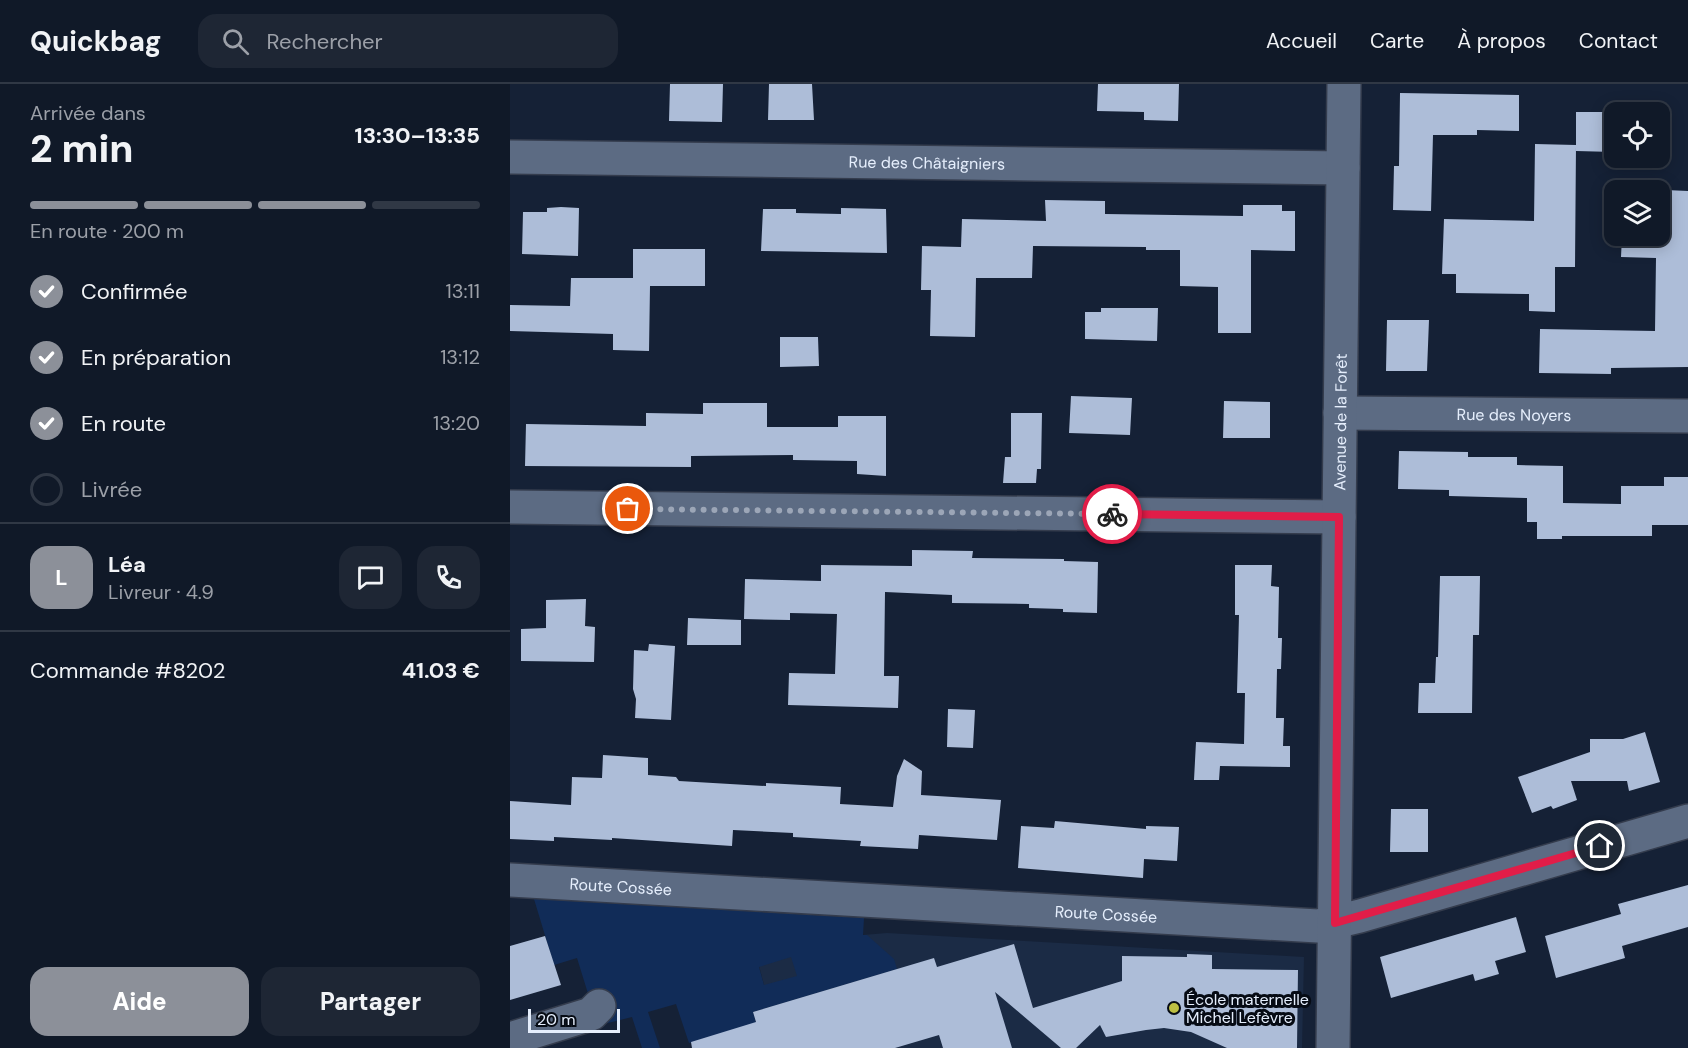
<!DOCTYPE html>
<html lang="fr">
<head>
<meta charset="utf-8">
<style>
	body { margin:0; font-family:"DM Sans",sans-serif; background:#1e2634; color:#f1f3f6; height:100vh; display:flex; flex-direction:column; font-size:22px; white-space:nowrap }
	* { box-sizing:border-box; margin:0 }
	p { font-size:20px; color:#9ca0a8 }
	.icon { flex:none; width:33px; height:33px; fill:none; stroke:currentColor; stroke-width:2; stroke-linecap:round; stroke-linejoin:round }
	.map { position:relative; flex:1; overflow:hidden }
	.details { display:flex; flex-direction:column; background:#101928; width:510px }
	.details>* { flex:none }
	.fabs { position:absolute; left:1094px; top:18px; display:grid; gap:12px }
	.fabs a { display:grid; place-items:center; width:66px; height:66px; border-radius:12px; background:#101928; box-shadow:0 3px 15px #0003,0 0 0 2px #303845; font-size:30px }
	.scale { position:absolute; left:18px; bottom:15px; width:92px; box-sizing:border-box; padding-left:6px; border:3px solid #e5eefc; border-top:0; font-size:16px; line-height:21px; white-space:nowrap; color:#e5eefc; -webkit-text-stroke:4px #060b14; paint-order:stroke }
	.pin { position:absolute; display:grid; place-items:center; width:51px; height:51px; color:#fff; margin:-26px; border:3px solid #fff; border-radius:50%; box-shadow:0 2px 6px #0007 }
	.courier { position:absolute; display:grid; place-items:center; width:60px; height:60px; margin:-30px; border:4px solid #e11d48; border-radius:50%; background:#fff; color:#222; box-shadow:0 2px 8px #0007 }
	.headline em { font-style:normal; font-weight:800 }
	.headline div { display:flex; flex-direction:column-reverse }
	.headline { display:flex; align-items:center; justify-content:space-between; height:102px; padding:0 30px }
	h1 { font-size:39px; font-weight:800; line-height:45px }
	.bar { display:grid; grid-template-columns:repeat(4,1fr); gap:9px 6px; align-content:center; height:72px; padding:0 30px }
	.bar i { height:8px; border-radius:4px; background:#303845 }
	.bar .selected { background:#8c9099 }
	.bar p { grid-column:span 4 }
	.line { display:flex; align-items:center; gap:15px; padding:0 30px; border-top:2px solid #303845 }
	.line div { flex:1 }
	.round { display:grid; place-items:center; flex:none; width:63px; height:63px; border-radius:18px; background:#1e2634 }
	ol { padding:0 30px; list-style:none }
	li { display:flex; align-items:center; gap:18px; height:66px }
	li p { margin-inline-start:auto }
	li .icon { padding:6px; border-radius:50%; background:#8c9099; color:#fff; stroke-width:4 }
	li:last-child { color:#9ca0a8 }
	li i { width:33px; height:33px; border:3px solid #303845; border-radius:50% }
	.action { display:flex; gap:12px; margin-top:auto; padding:12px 30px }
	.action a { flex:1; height:69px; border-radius:18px; background:#8c9099; color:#fff; font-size:24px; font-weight:800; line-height:69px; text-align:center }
	.action a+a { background:#1e2634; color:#f1f3f6 }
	header { display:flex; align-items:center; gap:36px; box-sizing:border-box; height:84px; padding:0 30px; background:#101928; border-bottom:2px solid #303845 }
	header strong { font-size:28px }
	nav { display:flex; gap:33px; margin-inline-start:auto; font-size:21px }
	.search { width:420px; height:54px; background:#1e2634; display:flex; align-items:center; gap:15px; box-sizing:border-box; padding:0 21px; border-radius:18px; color:#9ca0a8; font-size:22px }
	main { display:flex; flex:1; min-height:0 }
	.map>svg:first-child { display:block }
</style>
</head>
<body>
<header>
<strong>Quickbag</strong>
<div class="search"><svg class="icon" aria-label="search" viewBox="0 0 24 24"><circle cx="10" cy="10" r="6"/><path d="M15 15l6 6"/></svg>Rechercher</div>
<nav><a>Accueil</a><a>Carte</a><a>À propos</a><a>Contact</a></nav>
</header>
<main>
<section class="details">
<div class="headline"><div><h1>2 min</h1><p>Arrivée dans</p></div><em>13:30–13:35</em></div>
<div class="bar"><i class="selected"></i><i class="selected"></i><i class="selected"></i><i></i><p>En route · 200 m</p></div>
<ol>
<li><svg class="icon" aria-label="check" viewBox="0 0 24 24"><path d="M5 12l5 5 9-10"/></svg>Confirmée<p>13:11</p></li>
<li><svg class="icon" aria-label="check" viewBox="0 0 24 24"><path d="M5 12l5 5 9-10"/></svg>En préparation<p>13:12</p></li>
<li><svg class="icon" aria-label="check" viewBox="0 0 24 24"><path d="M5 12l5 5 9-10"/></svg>En route<p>13:20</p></li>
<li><i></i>Livrée</li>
</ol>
<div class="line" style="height:108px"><b class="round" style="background:#8c9099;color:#fff">L</b><div><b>Léa</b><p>Livreur · 4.9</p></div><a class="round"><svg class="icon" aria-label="chat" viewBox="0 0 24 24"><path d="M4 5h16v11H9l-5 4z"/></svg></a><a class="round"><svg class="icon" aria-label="phone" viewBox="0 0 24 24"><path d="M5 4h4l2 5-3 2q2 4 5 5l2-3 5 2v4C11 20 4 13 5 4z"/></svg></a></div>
<div class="line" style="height:78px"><div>Commande #8202</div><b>41.03 €</b></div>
<div class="action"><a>Aide</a><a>Partager</a></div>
</section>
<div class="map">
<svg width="1178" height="964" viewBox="0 0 1178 964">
	<rect width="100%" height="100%" fill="#152136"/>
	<path fill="#1b2b45" d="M377 849 794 873 792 964H253L243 928 260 923 249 882 353 851Z"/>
	<path fill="#112c58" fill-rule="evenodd" d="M24 815 354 834 353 851H357L384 875 387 885 243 928 253 964 206 951 179 959 166 920 138 928 150 964H132L122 933 94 940 80 916 67 874 44 881ZM281 873 287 892 254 901 249 883Z"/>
	<path fill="#adbdd8" d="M160 0H213L212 38 159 37Z
		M259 0H302L304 36H258Z
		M588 0H669L668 37 634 36V28L587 27Z
		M890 9 1009 11V47L967 46V51H923L921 127 883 126 884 82H889Z
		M1066 28H1104V68L1066 67Z
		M1025 60 1066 61 1065 183H1045V228L1019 227V210L946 209V190H932L934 135 1024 137Z
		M1112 104 1178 107V283L1101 284V290L1029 289 1030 245 1145 247 1146 174 1111 173 1112 152H1149V106H1112Z
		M535 116 595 117V130L733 132V121H772V127H785V167L741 166V249H708V203L670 202V166H636V163L523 162 522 194H466L465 253 420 252 421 206H411L412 162 451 163 452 135 536 137Z
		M51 123 69 124 68 172 12 170 13 128H37V124Z
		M331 124 376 125 377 169 251 167 253 125H286V129L331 130Z
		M123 165H195V202H140L139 267 103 266V250L0 247V221L60 222 61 194H123Z
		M591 224H648L647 257 575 255V228H591Z
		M877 236H919L917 287H876Z
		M270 253H308L309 282 270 283Z
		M561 312 622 314 620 351 559 349Z
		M714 317 760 318V354H713Z
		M193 319H257V343H328V332H376V392L347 390V377L283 376V371L181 372V383L15 382 16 340 136 342V329L193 330Z
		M501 329H532L531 385H527L526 399H493L495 373H501Z
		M889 367 958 368V373H1007V381L1053 382V419L1111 420V402H1154V393H1178V441H1142V452H1052V455H1027V438H1017V414L939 412V406L888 405Z
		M402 466 463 467 462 474 554 475V477L588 478 587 529 553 528V525L519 524V520L442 519V511L375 508 374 592H389L388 624 278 621 279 589 325 590 327 530 280 529V536L234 535 235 495 311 497V481L402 482Z
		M725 481H762L761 502 769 503 768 554H772L771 585H767L766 634H774L773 662H780V683L710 682 709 696H684L686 658 734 660 735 609H727L729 531H725Z
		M930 492H970L969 551H963L962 629H908L909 599H925L926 573H928Z
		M76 515 75 542 85 543 84 578 11 577V545L36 544V516Z
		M178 534 231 536V561H177Z
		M139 560 165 562 161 636 125 634 126 615 123 605 124 566 138 567Z
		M438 625 465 626 463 664 437 663Z
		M1135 648 1150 698 1119 707 1117 697H1061L1067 716 1043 725 1041 722 1022 729 1008 693 1080 668V655H1113Z
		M93 671 138 674V691L166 693 169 697 256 702V699L331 703 330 720 383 723 387 692 394 675 412 687 411 711 491 716 487 756 409 751 408 765 350 762 351 757 283 753V749L223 746 222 762 102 754V756L44 753V757L0 755V717L61 721 62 693 92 694Z
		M881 725H918V768H880Z
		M545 737 636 745V742L669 743 667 777 634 775 633 794 508 784 511 742 544 744Z
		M1178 801V843L1112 862 1115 874 1046 894 1035 852 1111 830 1108 820Z
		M1006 833 1016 868 985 877 989 890 965 897 963 890 881 914 870 873Z
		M35 852 51 901 0 916V862Z
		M504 860 523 924 612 897V872L677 873V870L702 871V885L788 886 787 964H717L681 948 654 944 636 946 596 953 590 941 566 964H551L485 908 502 964H433L429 951 385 964H182L181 958 246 938 243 928 424 874 427 883Z"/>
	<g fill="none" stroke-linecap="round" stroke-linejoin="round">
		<defs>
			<g id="minor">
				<path id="s1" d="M0 73 833 84"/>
				<path id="s2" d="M830 329 1178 332"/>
				<path d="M0 423 829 433"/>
				<path id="s3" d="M0 796 808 842 850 832 1178 737"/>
				<path d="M0 955 81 930 89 922"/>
				<path id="s4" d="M823 964 834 0"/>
			</g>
		</defs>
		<use href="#minor" stroke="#343c4d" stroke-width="36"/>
		<use href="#minor" stroke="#5c6b83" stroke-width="33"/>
	</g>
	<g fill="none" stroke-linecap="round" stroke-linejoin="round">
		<path stroke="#9ca6b7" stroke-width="6" stroke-dasharray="0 10.8" d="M118 425 602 430"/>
		<path stroke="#e11d48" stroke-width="8" d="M602 430 829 433 825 839 1090 762"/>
	</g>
	<circle fill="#bdbf43" stroke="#060b14" stroke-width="2" cx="664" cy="924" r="6"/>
	<g text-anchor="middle" stroke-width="6" stroke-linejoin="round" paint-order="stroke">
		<g font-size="16" fill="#e5eefc" stroke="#060b14">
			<text dy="6" stroke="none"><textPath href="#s1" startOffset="417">Rue des Châtaigniers</textPath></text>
			<text dy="6" stroke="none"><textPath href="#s2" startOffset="174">Rue des Noyers</textPath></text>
			<text dy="6" stroke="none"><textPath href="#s4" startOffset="626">Avenue de la Forêt</textPath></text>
			<text dy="6" stroke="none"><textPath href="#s3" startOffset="111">Route Cossée</textPath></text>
			<text dy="6" stroke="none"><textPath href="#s3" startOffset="597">Route Cossée</textPath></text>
		</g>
		<g font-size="16" fill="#e5eefc" stroke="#060b14" text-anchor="start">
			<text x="676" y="921">École maternelle<tspan x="676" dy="18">Michel Lefèvre</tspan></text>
		</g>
	</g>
</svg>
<div class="fabs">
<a><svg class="icon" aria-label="locate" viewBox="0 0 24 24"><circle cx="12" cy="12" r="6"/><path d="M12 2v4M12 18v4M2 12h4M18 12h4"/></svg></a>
<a><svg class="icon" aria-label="layers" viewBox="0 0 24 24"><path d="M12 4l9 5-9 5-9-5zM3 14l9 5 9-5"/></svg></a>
</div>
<div class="scale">20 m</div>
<div class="pin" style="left:118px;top:425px;background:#ea580c"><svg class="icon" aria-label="bag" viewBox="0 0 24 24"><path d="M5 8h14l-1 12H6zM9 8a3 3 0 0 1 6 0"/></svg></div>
<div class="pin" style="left:1090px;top:762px;background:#1f2937"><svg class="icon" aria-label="home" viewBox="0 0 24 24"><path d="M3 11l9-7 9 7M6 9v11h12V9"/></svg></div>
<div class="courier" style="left:602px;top:430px"><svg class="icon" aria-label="bike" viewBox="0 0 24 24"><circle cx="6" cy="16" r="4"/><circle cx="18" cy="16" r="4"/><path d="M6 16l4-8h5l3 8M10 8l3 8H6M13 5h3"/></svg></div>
</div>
</main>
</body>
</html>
